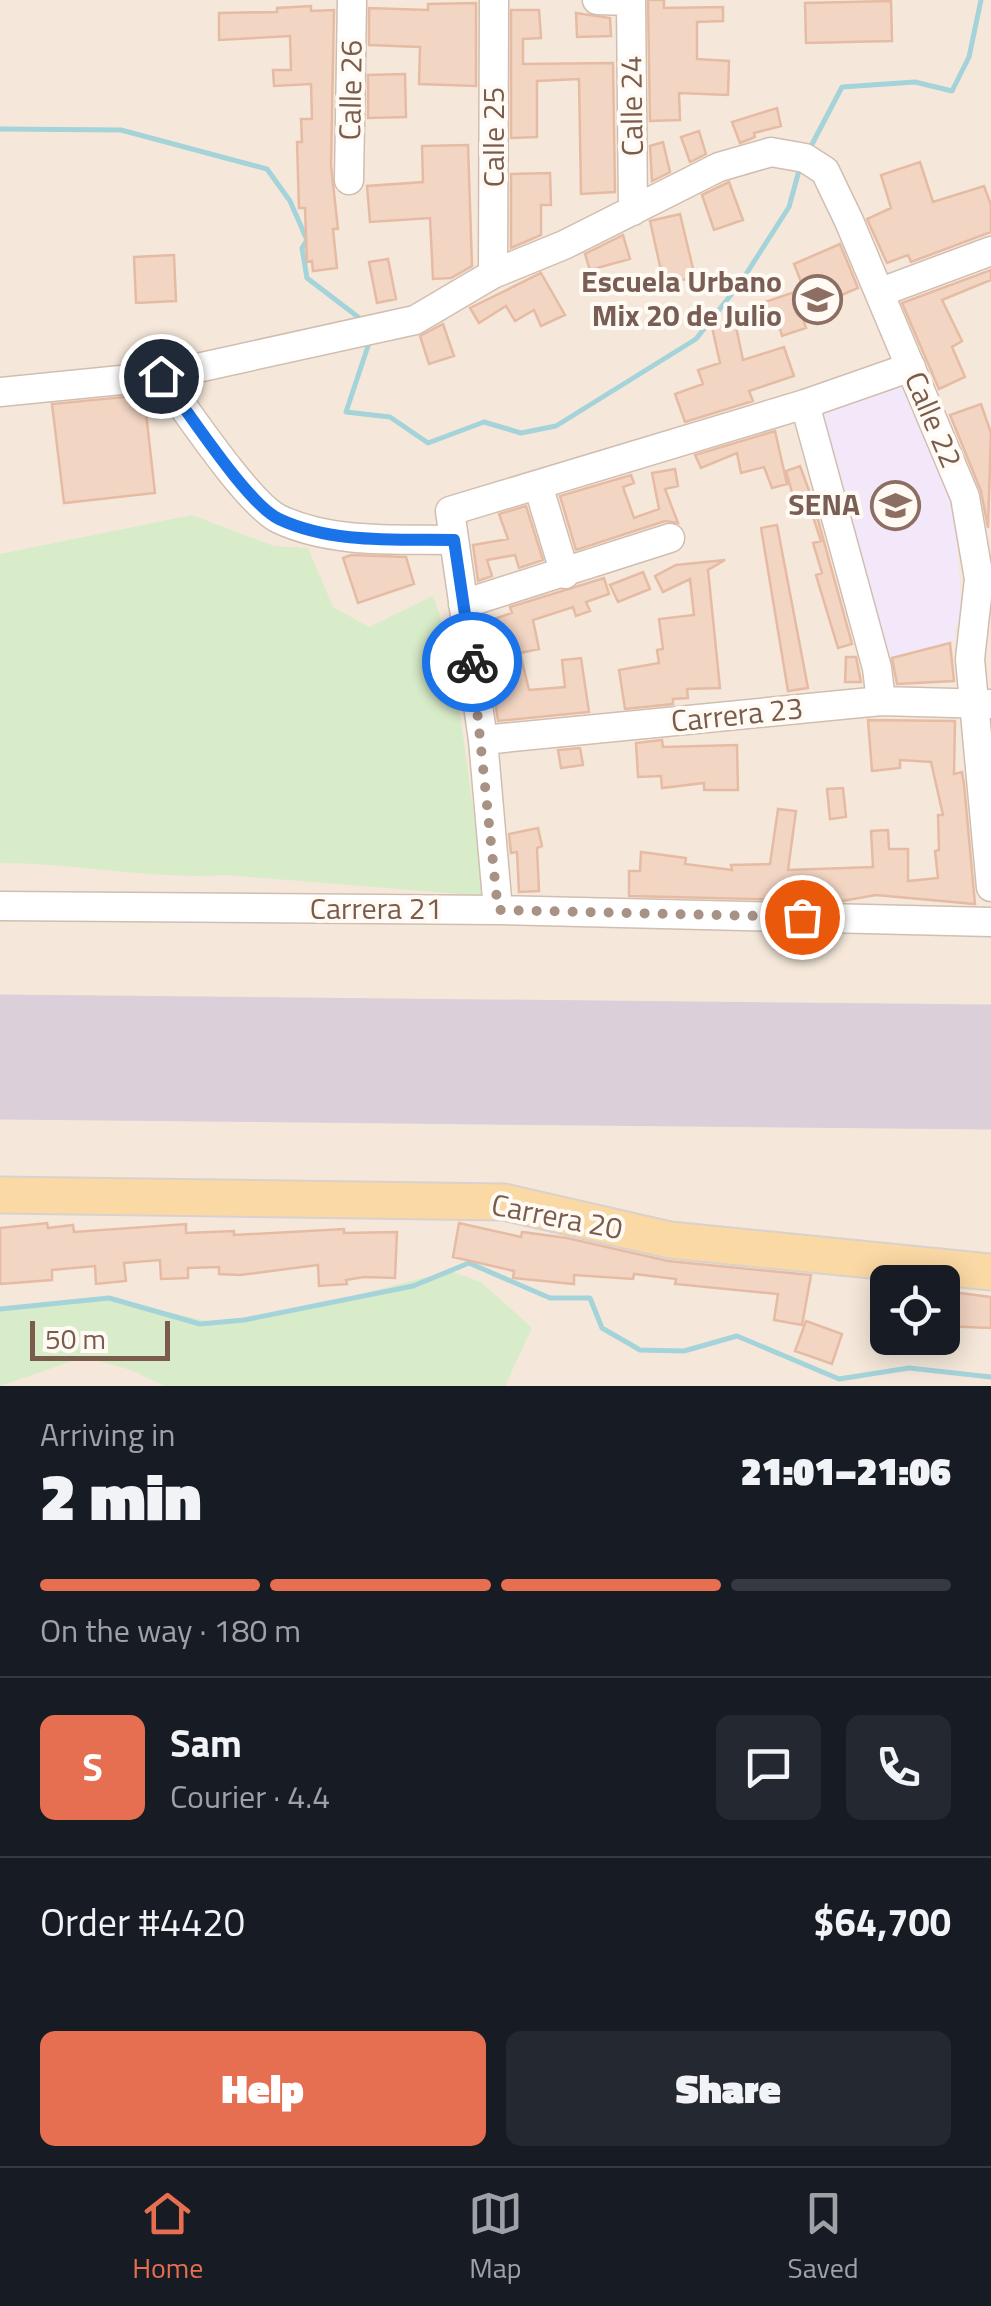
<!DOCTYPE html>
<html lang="en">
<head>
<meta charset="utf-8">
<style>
	body { margin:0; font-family:"Titillium Web",sans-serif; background:#242831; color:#f1f3f6; height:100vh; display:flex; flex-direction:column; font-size:38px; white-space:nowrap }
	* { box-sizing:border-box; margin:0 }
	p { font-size:32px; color:#9ea1a6 }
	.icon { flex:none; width:55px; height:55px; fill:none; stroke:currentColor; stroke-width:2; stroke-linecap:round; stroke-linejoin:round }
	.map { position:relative; height:1386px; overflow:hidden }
	.sheet { display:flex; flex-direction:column; background:#171b24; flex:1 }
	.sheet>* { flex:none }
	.tools { position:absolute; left:870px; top:1265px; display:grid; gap:20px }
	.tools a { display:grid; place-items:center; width:90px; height:90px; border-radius:15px; background:#171b24; box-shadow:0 5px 25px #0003; font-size:50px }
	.scale { position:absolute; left:30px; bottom:25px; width:140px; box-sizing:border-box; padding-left:10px; border:5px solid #7a5c4d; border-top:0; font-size:28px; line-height:35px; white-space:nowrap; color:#7a5c4d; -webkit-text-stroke:8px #fffaf3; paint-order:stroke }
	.pin { position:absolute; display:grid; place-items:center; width:85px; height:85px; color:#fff; margin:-42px; border:5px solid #fff; border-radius:50%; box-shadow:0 2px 10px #0007 }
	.courier { position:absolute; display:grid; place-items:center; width:100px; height:100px; margin:-50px; border:8px solid #1a73e8; border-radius:50%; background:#fff; color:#222; box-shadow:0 2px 12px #0007 }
	.overview em { font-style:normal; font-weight:800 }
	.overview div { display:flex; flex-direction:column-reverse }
	.overview { display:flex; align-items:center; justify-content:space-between; height:170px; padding:0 40px }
	h1 { font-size:65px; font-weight:800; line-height:75px }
	.bar { display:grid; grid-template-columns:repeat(4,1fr); gap:15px 10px; align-content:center; height:120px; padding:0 40px }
	.bar i { height:12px; border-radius:8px; background:#363941 }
	.bar .current { background:#e76f51 }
	.bar p { grid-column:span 4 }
	.line { display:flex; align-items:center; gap:25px; padding:0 40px; border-top:2px solid #363941 }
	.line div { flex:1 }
	.round { display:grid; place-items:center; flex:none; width:105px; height:105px; border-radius:15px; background:#242831 }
	.cta { display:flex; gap:20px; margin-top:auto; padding:20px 40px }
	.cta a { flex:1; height:115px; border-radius:15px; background:#e76f51; color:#fff; font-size:40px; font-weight:800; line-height:115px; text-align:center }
	.cta a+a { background:#242831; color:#f1f3f6 }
	.menu { display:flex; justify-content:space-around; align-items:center; height:140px; border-top:2px solid #363941; background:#171b24; font-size:28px; color:#9ea1a6 }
	.menu a { display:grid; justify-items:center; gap:5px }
	.menu .current { color:#e76f51 }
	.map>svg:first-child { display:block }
</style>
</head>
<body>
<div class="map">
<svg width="991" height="1386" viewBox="0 0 991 1386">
	<rect width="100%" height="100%" fill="#fdf6ec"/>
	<path fill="#f5e8da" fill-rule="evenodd" d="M0 0H991V1386H0ZM888 1282H942V1338H888Z"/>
	<path fill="#f3e8fa" d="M900 382 945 485 956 525 962 622 954 627 956 640 881 661 817 404Z"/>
	<path fill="#d8ecc9" d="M192 515 274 546 308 548 333 607 369 627 433 596 451 648 485 896 226 875C151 880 75 863 0 863V554Z
		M450 1271 481 1282 532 1328 505 1386H165L131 1370 84 1357 0 1386V1311L109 1298 212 1322 299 1310Z"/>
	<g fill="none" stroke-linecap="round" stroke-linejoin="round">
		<path stroke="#a5d3da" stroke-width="5" d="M0 129 121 130 267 169 290 201 307 240 302 248 307 278 362 320
			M810 148 842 87 915 82 952 91 969 57 981 0
			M370 340 346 412 390 417 428 443 484 422 521 433 556 426 696 339 741 282 789 207 800 167
			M0 1309 109 1298 200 1324 244 1320 413 1286 469 1263 550 1298H590L602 1328 640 1350 684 1351 737 1336 839 1379 909 1368 991 1377"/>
		<path stroke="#dbcfda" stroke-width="125" d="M0 1057 991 1067"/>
	</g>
	<path fill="#f3d5c3" stroke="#e6bba3" stroke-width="2.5" d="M648 0H664V8L723 7V21L697 22V59L729 61 728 95 679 93 680 120 650 121Z
		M891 1 892 41 806 43 805 3Z
		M476 3V86L419 84 420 47 369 45V8L428 10V4Z
		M311 6V11L334 10 331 166 338 229H333L337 268 313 271 312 261 307 262 305 208H299L297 142H302L301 119H312L311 84 274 86 273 70H291L290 36 219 40V13L277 12V8Z
		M511 10H539L541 38 523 39V64L613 63 615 192 581 194 579 79 537 81V137L511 138Z
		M576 13 610 18 611 36 577 37Z
		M405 74 406 117 368 118V75Z
		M777 108 781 126 754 133 755 137 740 143 732 122Z
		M699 131 706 154 690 162 681 137Z
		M663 142 670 172 652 181 650 146Z
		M468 145 472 266 451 278 433 279 430 218 370 222 367 186 423 182 422 146Z
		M920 162 933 202 984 186 991 205V232L911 262 908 255 887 263 867 219 891 208 881 175Z
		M550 173 551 205H541V235L511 248V174Z
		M729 182 743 220 714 230 702 195Z
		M680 214 695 277 664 284 650 221Z
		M623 235 630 259 590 270 585 254Z
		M840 244 858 288 801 312 806 328 782 336 777 318 749 326 744 309 804 289 794 264Z
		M174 255 176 301 136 303 134 257Z
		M388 259 396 299 377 303 369 262Z
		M991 270V280L942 300 962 341 952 347 965 377 939 389 902 303Z
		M541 273 565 315 541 326 534 310 515 321 506 306 479 323 470 308Z
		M735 322 743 360 784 347 794 376 749 391 753 401 685 422 675 394 703 384 698 370 720 363 712 327Z
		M443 324 454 356 429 364 420 336Z
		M144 395 155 493 64 503 52 404Z
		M981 404 991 433 988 528 981 491 950 415Z
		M775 431 787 484 772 488 764 467 741 473 737 453 701 468 695 455Z
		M800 466 815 507 798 514 786 471Z
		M675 469 678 486 665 489 678 523 665 521 576 550 560 496 631 475 634 483 623 487 634 518 659 509 652 473Z
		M526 506 543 560 519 568 515 555 487 560 492 576 478 581 473 545 508 539 499 514Z
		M817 516 852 644 838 648 816 575 822 573 813 543 821 541 813 517Z
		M777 525 808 688 788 691 761 528Z
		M351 555 406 557 414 584 358 603 343 558Z
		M725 560 708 570 720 688 687 689 688 698 673 699V704L625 709 619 670 659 663 657 650 663 649 659 619 694 615 690 579 663 592 655 576 676 565Z
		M643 572 650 589 618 602 610 585Z
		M604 578 609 594 586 602 590 611 576 616 573 607 533 620 539 649 520 653 529 690 565 687 562 660 581 658 589 712 498 721 484 622 512 613 510 607Z
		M950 643 954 681 897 684 892 658Z
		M846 657H856L861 682H845Z
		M868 720 955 721 954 774 962 772 964 784 975 904 876 895 842 901 629 896V871H640L641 852 686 858 685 864 732 870 731 865 770 864 778 809 796 811 788 870 873 867 871 831 888 830 889 849H908V881L938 878 935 851 939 850 938 815H943L931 762 900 760V768L872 771Z
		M662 740 663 747 737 745 738 790H704V783L662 788 661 776 638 777 636 743Z
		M580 748 583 765 561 768 558 750Z
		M843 788 846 817 830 819 827 789Z
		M538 828 542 846 537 848 539 891 519 892 517 852 511 853 509 834Z
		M47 1223 48 1228 73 1225 74 1232 186 1224V1233L234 1231V1235L344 1229V1233L397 1232 395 1278 364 1277 346 1280 347 1284 319 1286 318 1265 240 1275 219 1274V1267L188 1268V1278L161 1279 160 1260 124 1263 126 1281 96 1284 95 1266 52 1270V1280L0 1284V1228Z
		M459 1223 521 1237 522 1232 567 1238 668 1261 811 1275 802 1325 774 1320 778 1294 675 1284 676 1279 634 1274 633 1279 574 1275V1284L513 1278 514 1271 453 1257Z
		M878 1282 888 1283V1321L871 1318Z
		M944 1291 991 1297V1328L942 1326Z
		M806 1321 842 1334 832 1364 795 1351Z"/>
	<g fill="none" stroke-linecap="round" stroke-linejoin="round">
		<defs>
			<path id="minor" d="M597 0 631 1
				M631 0 633 211
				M349 180 352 0
				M493 274 494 0
				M881 292 991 251
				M161 376C185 408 248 504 279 519 332 544 397 539 454 540
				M0 392 161 376 415 320 493 274 564 245 719 167 771 152 805 158 825 171 849 221 965 497 979 579 970 659 991 887
				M805 404 877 668 881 701
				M538 485 565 574
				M463 604 670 538
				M483 740 881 701 990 704
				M0 906 498 910 991 922
				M498 910 483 740 450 511 805 404 911 367"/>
			<path id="major" d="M0 1195 504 1202 670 1240 991 1272"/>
		</defs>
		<use href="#minor" stroke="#d1beb0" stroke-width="31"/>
		<use href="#major" stroke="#dad1cd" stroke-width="39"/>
		<use href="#minor" stroke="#fff" stroke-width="28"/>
		<use href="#major" stroke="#fbd9a5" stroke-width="35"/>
	</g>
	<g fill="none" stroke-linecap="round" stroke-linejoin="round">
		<path stroke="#a89285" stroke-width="10" stroke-dasharray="0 18" d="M472 662 498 910 802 917"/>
		<path stroke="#1a73e8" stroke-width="12" d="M161 376C186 408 247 504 279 519 332 544 397 539 454 540L472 662"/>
	</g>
	<defs>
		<symbol id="school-ring" viewBox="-11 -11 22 22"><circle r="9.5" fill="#fffaf3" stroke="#8d6e63" stroke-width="1.5"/><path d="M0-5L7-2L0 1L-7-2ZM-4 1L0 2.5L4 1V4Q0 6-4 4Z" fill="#8d6e63"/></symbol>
		<symbol id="university-ring" viewBox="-11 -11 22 22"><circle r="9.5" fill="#fffaf3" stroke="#8d6e63" stroke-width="1.5"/><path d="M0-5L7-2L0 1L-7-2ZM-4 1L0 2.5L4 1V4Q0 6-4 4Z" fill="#8d6e63"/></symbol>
	</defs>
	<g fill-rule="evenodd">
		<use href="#school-ring" x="790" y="272" width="55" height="55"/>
		<use href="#university-ring" x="868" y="478" width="55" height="55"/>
	</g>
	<g text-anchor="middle" stroke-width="8" stroke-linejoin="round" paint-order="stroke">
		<g font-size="30" fill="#7a5c4d" stroke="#fffaf3">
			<text transform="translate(351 90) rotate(-89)" y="10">Calle 26</text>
			<text transform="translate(632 106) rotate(-91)" y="10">Calle 24</text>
			<text transform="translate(494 137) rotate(-90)" y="10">Calle 25</text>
			<text transform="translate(933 420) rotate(67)" y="10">Calle 22</text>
			<text transform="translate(737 715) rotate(-6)" y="10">Carrera 23</text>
			<text x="376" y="919">Carrera 21</text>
			<text transform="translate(557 1217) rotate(11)" y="10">Carrera 20</text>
		</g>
		<g font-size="30" font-weight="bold" fill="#785e54" stroke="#fffaf3" text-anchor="end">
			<text x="782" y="292">Escuela Urbano<tspan x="782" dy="34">Mix 20 de Julio</tspan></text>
			<text x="860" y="515">SENA</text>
		</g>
	</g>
</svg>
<div class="tools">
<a><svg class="icon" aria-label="locate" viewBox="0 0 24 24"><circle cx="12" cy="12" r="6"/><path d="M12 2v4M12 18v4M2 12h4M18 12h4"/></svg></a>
</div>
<div class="scale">50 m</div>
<div class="pin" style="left:802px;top:917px;background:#ea580c"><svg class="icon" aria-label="bag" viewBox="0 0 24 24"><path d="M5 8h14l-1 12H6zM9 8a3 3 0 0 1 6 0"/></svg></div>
<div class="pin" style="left:161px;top:376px;background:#1f2937"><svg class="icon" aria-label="home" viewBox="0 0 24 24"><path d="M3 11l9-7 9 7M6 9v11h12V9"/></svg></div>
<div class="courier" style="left:472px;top:662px"><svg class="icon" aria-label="bike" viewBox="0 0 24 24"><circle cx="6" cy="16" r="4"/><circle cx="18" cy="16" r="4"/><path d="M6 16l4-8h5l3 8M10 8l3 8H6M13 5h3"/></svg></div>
</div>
<section class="sheet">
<div class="overview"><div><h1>2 min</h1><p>Arriving in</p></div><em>21:01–21:06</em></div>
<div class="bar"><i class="current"></i><i class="current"></i><i class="current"></i><i></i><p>On the way · 180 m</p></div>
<div class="line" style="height:180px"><b class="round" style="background:#e76f51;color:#fff">S</b><div><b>Sam</b><p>Courier · 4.4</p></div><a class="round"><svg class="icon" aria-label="chat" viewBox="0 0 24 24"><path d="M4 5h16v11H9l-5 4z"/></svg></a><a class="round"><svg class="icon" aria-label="phone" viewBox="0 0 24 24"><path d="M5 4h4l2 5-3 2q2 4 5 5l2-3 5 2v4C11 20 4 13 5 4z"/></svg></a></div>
<div class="line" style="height:130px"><div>Order #4420</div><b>$64,700</b></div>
<div class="cta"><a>Help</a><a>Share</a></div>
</section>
<nav class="menu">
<a class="current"><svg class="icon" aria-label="home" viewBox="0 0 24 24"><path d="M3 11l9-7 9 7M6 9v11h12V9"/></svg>Home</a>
<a><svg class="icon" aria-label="map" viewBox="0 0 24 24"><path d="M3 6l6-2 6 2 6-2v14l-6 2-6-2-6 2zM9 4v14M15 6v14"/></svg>Map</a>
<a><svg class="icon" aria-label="saved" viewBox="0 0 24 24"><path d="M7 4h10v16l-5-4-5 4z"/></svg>Saved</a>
</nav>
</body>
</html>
